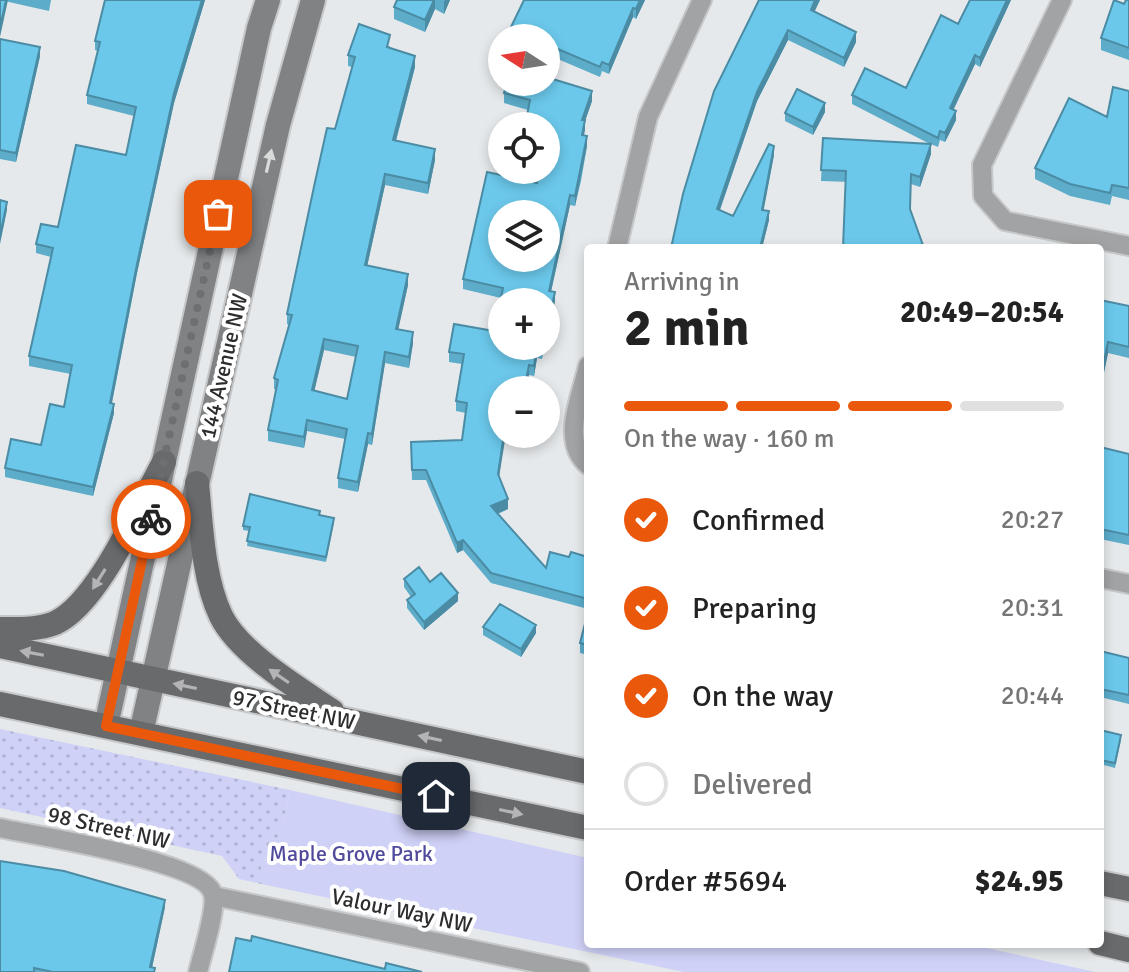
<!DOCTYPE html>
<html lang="en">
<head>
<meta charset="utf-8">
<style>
	body { margin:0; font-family:Signika,sans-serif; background:#f6f6f6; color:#222; height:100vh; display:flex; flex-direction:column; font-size:30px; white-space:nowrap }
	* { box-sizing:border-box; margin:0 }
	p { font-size:26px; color:#767676 }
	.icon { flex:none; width:44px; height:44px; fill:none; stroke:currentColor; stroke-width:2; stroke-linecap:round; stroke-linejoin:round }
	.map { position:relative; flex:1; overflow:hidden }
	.sheet { position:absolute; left:584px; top:244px; width:520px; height:704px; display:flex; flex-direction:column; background:#fff; border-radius:8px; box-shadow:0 4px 12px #0003 }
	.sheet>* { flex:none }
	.needle { width:52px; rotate:282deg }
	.controls { position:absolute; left:488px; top:24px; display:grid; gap:16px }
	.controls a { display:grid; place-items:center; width:72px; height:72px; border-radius:50%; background:#fff; box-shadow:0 4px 12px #0003; font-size:40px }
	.pin { position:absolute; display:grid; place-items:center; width:68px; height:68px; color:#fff; margin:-34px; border-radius:16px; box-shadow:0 4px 12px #0006 }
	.courier { position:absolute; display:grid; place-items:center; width:80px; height:80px; margin:-40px; border:6px solid #ea580c; border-radius:50%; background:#fff; color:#222; box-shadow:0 2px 10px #0007 }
	.head em { font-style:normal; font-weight:700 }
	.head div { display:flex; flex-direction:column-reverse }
	.head { display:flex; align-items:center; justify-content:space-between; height:136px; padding:0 40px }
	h1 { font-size:52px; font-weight:700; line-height:60px }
	.bar { display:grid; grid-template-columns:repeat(4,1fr); gap:12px 8px; align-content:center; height:96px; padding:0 40px }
	.bar i { height:10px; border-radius:6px; background:#e0e0e0 }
	.bar .active { background:#ea580c }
	.bar p { grid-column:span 4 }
	.line { display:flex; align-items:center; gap:20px; padding:0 40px; border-top:2px solid #e0e0e0 }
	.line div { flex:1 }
	ol { padding:0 40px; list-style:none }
	li { display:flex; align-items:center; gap:24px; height:88px }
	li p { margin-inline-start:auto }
	li .icon { padding:8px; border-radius:50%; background:#ea580c; color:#fff; stroke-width:4 }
	li:last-child { color:#767676 }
	li i { width:44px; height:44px; border:4px solid #e0e0e0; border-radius:50% }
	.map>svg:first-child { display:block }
</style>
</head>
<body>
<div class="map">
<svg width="1129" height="972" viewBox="0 0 1129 972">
	<defs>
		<pattern id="grass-dots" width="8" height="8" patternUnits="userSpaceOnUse" patternTransform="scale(2)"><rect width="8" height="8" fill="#cfd1f7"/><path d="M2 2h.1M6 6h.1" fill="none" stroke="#b2b4d4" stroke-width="1.8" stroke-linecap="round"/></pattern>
	</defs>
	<rect width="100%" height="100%" fill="#e6e9eb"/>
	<path fill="url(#grass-dots)" d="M0 729 290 790 282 830 261 867 266 885 239 879 222 856 0 808Z"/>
	<path fill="#cfd1f7" d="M290 790 588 858V944H969L1095 972H684L266 885 261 867 282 830Z"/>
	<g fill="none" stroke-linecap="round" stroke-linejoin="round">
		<defs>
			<path id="street" d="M1062 0 982 165 983 196 1005 221 1129 246
				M617 248 648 117 702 0
				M588 366C581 396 560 442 588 465
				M1100 578 1129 584
				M0 828C37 836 204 861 213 894 217 909 202 955 198 972
				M214 896 580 972"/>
			<path id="secondary" d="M106 726 259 28 268 0
				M141 733 278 125 313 0"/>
			<path id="primary" d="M197 483C201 524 203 579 221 616 239 653 298 688 332 711
				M0 629C18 629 38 630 55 623 98 604 140 505 164 462
				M0 646 588 772
				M0 704 588 828
				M1100 883 1129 889
				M1100 943 1129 950"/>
		</defs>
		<use href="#street" stroke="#c5c7c9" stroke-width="22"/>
		<use href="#secondary" stroke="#c5c7c9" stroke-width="28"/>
		<use href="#primary" stroke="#c5c7c9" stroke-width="28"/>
		<use href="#street" stroke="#a2a3a4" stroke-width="18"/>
		<use href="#secondary" stroke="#808283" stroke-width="24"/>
		<use href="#primary" stroke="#686a6c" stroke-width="24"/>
	</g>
	<path fill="#5cacca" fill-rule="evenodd" d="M0 0H51L49 11Z
		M105 0H205L174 103 137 273 112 403 114 413 93 496 5 477V468L41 445 64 407 71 374 29 366V356L51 257 36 253V244L58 227 126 155 134 116 87 104V95L98 51 95 50V41Z
		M396 0H450L444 14 435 9 425 32 394 19V7L397 0Z
		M524 0H645L636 19 633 17 609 74 602 71 600 77 546 54V38H510V29Z
		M759 0H820L814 12 856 42 844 67 788 40 757 101 720 210 733 216 774 155 763 210 769 220 762 248H671Z
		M970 0H1011L980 67 975 64 953 110 956 120 945 142 940 140 938 147 931 144V154L920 187 911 184 821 181 823 138 930 144 852 104V95L906 88 958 24Z
		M1129 0V60L1101 50V38L1124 4Z
		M0 39 40 56 16 162 0 159Z
		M390 46V48L415 67 396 141 435 160 428 194 385 185 367 266 408 285 398 329 413 343 409 368 385 363 372 445 368 444 358 492 338 488V478L345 439 307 431 304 448 268 441V430L276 390 274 389V378L289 325 287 324V314L352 67 348 66V55ZM324 350 356 357 347 399 314 391Z
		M1129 91V200L1112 196 1110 205 1070 196 1035 179V168L1107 117Z
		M504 93 592 101 585 121 584 136 587 146 581 181 575 206 570 205 551 291 555 302 502 346H545L542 359 537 358 534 376 529 375 526 390H502L499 477 508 509 498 514 546 568 569 557H588V609L491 583 463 550 457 553 426 480H412L411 442 462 440 466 413 456 411V401L462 364 449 362V352L494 331 501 298 463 289V279L546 170V126L528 110 504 103Z
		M825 112 813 135 785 121V113Z
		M1100 300 1129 306V358L1108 353 1102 382H1100Z
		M1100 447 1129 454V545L1100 539Z
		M320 516 334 523 326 562 247 546 249 531 243 530V526Z
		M404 579 430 582 458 601 424 630 407 608V600L411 597 404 587Z
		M588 612V655L580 653V643Z
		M483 627 536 633 521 657 483 635Z
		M1100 651 1129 658V704L1100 697Z
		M1100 730 1121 740 1115 768 1100 764Z
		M165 907 152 968 155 972H0Z"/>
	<path fill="#4b8ca4" d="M6 0H8L0 37V28Z
		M202 0H205L174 103 137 273 110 412V403L137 264 174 93Z
		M434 0H435V9L425 32V20Z
		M445 0H450L444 14V2Z
		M640 0H645L636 19V9Z
		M815 0H820L811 19V10Z
		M1007 0H1011L980 67V58Z
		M633 8V17L609 74V65Z
		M788 30V40L757 101 717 218V209L757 92Z
		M856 32V42L844 67V58Z
		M40 47V56L16 162V153Z
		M975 55V64L950 117V108Z
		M415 56V67L393 151V140Z
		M592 91V101L585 121V130L582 145V120Z
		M825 103V112L813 135V127Z
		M956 111V120L945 142V133Z
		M587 136V146L575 206V196Z
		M931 144V154L920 187V177Z
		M774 146V155L762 219V210Z
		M435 149V160L428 194V183Z
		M385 174V185L365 276V265Z
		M570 195V205L549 301V291Z
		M7 202V210L0 244V236Z
		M769 211V220L762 248H760Z
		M408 274V285L396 340V329Z
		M555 292V302L546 342V332Z
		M413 332V343L409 368V357Z
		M324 339V350L312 401V390Z
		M1108 342V353L1102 382V371Z
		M537 348V358L534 376V366Z
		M385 352V363L372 445V434Z
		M529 365V375L526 390H524Z
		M114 404V413L93 496V487Z
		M307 420V431L304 448V437Z
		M368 433V444L358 492V482Z
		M504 434H506L498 484V474Z
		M508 499V509L491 516V506Z
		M463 540V550L457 553V543Z
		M458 593V601L424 630V622Z
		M536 625V633L521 657V649Z
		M165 900V907L151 972 150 967Z"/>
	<path fill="#6bc8eb" stroke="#4b8ca4" stroke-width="2" fill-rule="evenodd" d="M0 0H6L0 28Z
		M105 0H202L174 93 137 264 110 403 114 404 93 487 5 468 11 439 41 445 50 404 64 407 72 365 29 356 53 248 36 244 41 224 58 227 76 145 126 155 136 107 87 95 100 42 95 41Z
		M397 0H434L425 20 394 7Z
		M524 0H640L636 9 633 8 609 65 602 62 600 67 546 44V38H531L510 29Z
		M759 0H815L811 10 856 32 844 58 788 30 757 92 717 209 733 216 769 144 774 146 762 210 769 211 760 248H671L683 194 714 91Z
		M970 0H1007L980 58 975 55 950 108 956 111 945 133 940 131 938 138 852 95 865 68 906 88 941 15 958 24Z
		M1114 0 1124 4 1126 0H1129V48L1101 38Z
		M359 24 390 35 387 47 415 56 393 140 435 149 428 183 385 174 365 265 408 274 396 329 413 332 409 357 385 352 372 434 368 433 358 482 338 478 347 429 307 420 304 437 268 430 278 380 274 378 292 315 287 314 315 182 327 128 335 129 355 57 348 55ZM324 339 358 346 347 399 312 390Z
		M0 39 40 47 16 153 0 150Z
		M546 77 592 91 582 120H585L582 135 587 136 575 196 570 195 549 291 555 292 546 332V302H502V346H543L542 349 537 348 534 366 529 365 524 390H502V434H504L498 474 508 499 491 506 546 568 550 552 569 557 571 552 588 557V599L491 573 463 540 457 543 426 470H412L411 442 462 440 467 403 456 401 464 354 449 352 454 324 494 331 503 288 463 279 487 172 537 183 539 170H546V126H525L530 100 504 93 507 82H546ZM502 214H546V258H502Z
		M1113 87 1129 91V188L1112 185 1110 193 1070 184 1035 168 1069 98 1107 117Z
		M797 89 825 103 813 127 785 113Z
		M823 138 931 144 920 177 911 174 910 209 924 248H843L846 171 821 170Z
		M0 200 7 202 0 236Z
		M1100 300 1129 306V347L1108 342 1102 371H1100Z
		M1100 447 1129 454V535L1100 529Z
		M250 494 320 511 319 515 334 518 326 557 247 541 250 527 243 526Z
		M419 567 430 582 441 573 458 593 424 622 407 600 415 594 404 579Z
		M500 604 536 625 521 649 483 627Z
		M588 612V645L580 643Z
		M1100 651 1129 658V695L1100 689Z
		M1100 730 1121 735 1115 763 1100 760Z
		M0 861 64 871 165 900 150 967 155 968 154 972H53L34 968V972H0Z
		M252 936 385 969 386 963 422 972H229L236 938 251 941Z"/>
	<defs><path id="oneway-solid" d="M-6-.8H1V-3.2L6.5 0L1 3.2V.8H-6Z" transform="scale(2)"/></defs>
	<use fill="#d9dada" href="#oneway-solid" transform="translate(269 161) rotate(-77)"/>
	<g fill="#b4b4b6">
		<use href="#oneway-solid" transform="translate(99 579) rotate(122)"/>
		<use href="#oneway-solid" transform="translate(32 653) rotate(-169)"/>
		<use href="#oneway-solid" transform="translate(279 676) rotate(-146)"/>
		<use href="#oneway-solid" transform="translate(185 686) rotate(-168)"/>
		<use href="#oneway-solid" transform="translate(430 738) rotate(-168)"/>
		<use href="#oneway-solid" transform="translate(511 812) rotate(12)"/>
	</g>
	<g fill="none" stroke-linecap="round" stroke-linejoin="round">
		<path stroke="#6d6f70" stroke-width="8" stroke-dasharray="0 14.4" d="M151 519 218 214"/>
		<path stroke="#ea580c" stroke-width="10" d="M151 519 106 726 436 796"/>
	</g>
	<g text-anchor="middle" stroke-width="8" stroke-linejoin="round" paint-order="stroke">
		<g font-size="22" fill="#2c2d2e" stroke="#fff">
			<text transform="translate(223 366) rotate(-77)" y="8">144 Avenue NW</text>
			<text transform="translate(294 709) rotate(12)" y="8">97 Street NW</text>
			<text transform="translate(109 827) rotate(13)" y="8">98 Street NW</text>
			<text transform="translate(402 910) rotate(12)" y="8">Valour Way NW</text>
		</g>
		<g font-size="22" fill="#504a9d" stroke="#fff">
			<text x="351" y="861">Maple Grove Park</text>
		</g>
	</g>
</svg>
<div class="controls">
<a><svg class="needle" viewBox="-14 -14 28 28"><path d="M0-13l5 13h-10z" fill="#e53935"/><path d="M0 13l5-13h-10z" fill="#767676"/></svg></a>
<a><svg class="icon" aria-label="locate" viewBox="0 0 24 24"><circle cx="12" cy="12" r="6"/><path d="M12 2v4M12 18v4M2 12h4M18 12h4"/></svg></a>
<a><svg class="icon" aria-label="layers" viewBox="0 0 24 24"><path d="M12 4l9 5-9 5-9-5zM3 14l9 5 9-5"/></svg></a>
<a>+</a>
<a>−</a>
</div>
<div class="pin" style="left:218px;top:214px;background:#ea580c"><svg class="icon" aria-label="bag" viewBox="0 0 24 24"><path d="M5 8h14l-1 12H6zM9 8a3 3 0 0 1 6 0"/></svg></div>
<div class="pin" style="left:436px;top:796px;background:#1f2937"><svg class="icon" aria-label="home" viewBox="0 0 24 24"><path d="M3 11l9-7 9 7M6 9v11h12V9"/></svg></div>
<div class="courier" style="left:151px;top:519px"><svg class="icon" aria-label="bike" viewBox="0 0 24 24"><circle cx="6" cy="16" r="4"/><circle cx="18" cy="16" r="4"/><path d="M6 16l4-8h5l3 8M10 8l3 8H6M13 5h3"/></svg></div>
<section class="sheet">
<div class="head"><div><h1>2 min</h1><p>Arriving in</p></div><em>20:49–20:54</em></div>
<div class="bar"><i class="active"></i><i class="active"></i><i class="active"></i><i></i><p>On the way · 160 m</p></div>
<ol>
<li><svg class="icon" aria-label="check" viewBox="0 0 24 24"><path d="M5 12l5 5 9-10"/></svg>Confirmed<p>20:27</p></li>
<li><svg class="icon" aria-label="check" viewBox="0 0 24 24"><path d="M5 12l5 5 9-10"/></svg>Preparing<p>20:31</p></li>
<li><svg class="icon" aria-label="check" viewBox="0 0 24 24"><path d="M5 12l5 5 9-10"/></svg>On the way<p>20:44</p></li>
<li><i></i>Delivered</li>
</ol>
<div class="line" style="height:104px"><div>Order #5694</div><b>$24.95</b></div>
</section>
</div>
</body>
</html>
